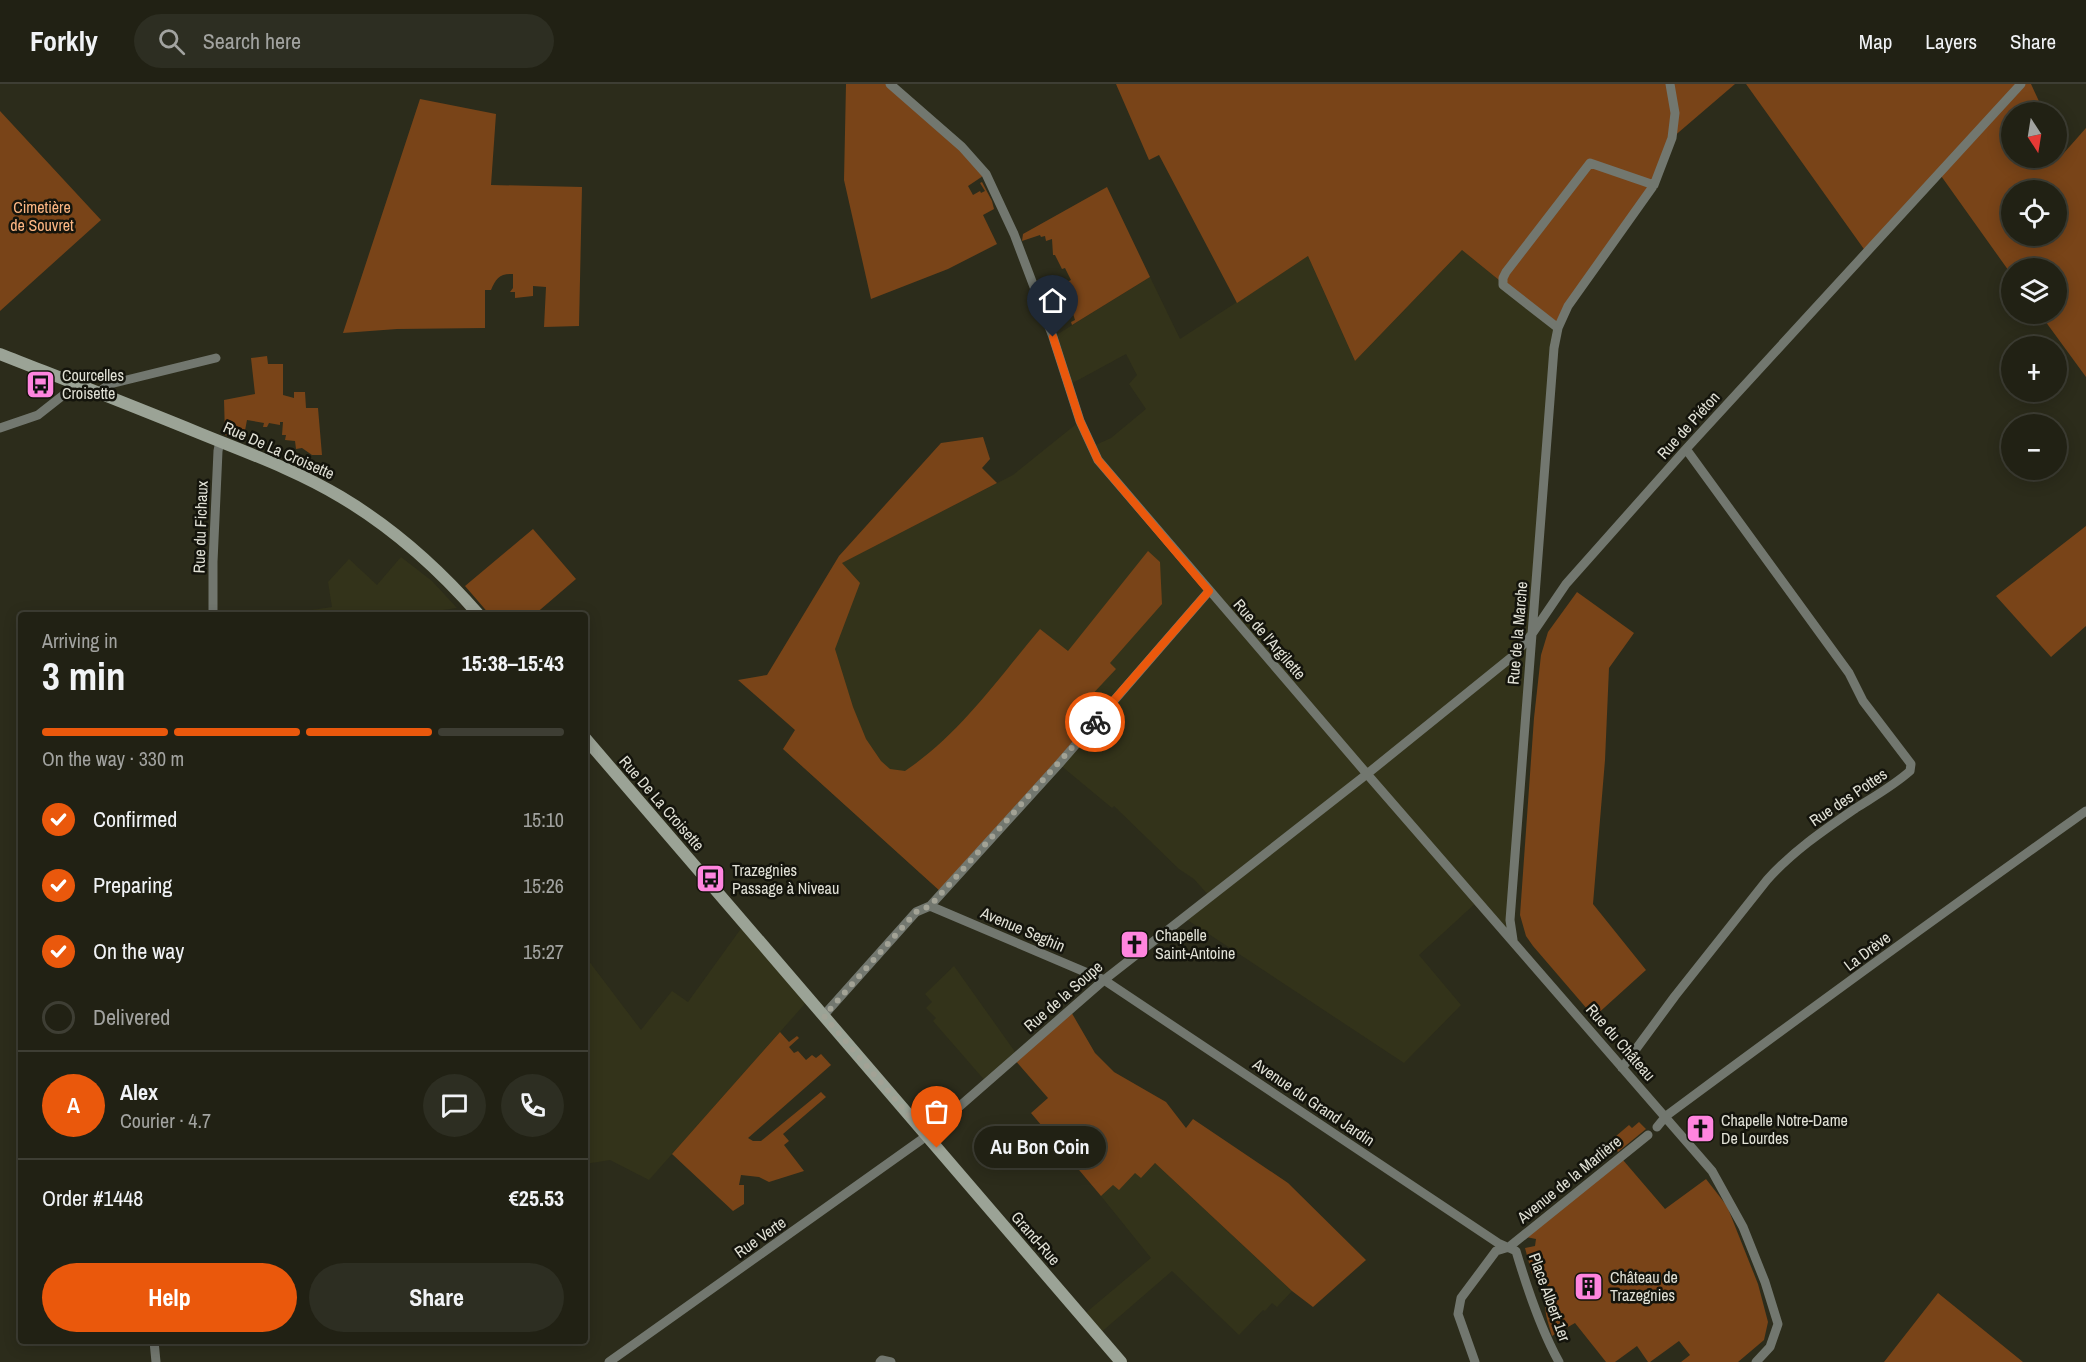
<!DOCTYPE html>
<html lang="en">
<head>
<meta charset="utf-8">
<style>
	body { margin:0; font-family:"Archivo Narrow",sans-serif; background:#2d2e22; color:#f1f3f6; height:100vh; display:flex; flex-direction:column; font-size:22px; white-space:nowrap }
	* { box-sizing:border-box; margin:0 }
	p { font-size:20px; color:#a2a3a0 }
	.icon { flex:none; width:33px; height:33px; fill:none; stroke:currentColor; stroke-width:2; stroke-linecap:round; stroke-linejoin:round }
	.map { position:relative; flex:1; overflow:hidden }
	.drawer { position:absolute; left:18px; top:528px; width:570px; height:732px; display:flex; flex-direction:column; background:#212114; border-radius:6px; box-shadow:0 3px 15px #0003,0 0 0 2px #3e3e34 }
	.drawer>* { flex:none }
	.needle { width:39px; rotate:168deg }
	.controls { position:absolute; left:2001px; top:18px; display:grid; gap:12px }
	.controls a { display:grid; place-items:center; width:66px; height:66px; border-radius:50%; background:#212114; box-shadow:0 3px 15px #0003,0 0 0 2px #3e3e34; font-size:30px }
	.pin { position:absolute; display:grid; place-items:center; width:51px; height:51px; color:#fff; margin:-62px -26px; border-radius:50% 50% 50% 0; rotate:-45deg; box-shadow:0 0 6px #0007 }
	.pin .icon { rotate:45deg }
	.courier { position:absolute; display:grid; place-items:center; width:60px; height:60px; margin:-30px; border:4px solid #ea580c; border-radius:50%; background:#fff; color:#222; box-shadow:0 2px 8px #0007 }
	.bubble { position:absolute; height:42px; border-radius:21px; background:#212114; box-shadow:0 3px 15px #0003,0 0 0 2px #3e3e34; font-size:20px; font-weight:800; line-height:42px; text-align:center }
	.overview em { font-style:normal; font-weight:800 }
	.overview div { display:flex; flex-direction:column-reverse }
	.overview { display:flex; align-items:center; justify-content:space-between; height:102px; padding:0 24px }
	h1 { font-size:39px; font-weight:800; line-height:45px }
	.bar { display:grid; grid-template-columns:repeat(4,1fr); gap:9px 6px; align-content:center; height:72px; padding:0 24px }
	.bar i { height:8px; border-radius:4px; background:#3e3e34 }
	.bar .active { background:#ea580c }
	.bar p { grid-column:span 4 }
	.line { display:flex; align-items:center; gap:15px; padding:0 24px; border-top:2px solid #3e3e34 }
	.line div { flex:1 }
	.round { display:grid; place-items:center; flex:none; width:63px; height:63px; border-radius:32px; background:#2d2e22 }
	ol { padding:0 24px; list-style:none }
	li { display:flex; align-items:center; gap:18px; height:66px }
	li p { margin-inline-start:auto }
	li .icon { padding:6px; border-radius:50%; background:#ea580c; color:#fff; stroke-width:4 }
	li:last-child { color:#a2a3a0 }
	li i { width:33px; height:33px; border:3px solid #3e3e34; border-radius:50% }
	.primary-button { display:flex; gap:12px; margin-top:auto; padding:12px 24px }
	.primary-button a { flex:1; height:69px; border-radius:36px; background:#ea580c; color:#fff; font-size:24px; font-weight:800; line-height:69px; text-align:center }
	.primary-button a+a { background:#2d2e22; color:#f1f3f6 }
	header { display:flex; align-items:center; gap:36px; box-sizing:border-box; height:84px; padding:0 30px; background:#212114; border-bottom:2px solid #3e3e34 }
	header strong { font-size:28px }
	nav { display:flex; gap:33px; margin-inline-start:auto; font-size:21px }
	.search { width:420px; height:54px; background:#2d2e22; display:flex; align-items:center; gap:15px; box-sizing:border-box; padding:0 21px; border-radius:33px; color:#a2a3a0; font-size:22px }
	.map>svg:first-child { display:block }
</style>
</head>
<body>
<header>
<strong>Forkly</strong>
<div class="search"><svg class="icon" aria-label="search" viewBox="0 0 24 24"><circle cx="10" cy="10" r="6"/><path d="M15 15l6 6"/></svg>Search here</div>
<nav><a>Map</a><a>Layers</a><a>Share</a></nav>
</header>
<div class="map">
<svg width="2086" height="1278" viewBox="0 0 2086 1278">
	<rect width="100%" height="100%" fill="#2c2c1b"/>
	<path fill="#33331a" d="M1462 166 1558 244 1510 836 1514 858 1478 817 1419 871 1461 921 1404 979 1183 833 1210 813 1194 795 1179 785 1114 722 1112 724 1059 680 941 808 783 665 796 646 841 479 1013 391 1080 337 1091 363 1111 354 1146 325 1129 300 1137 291 1126 270 1069 301 1053 253 1150 193 1180 255 1308 172 1355 277Z
		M401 473 432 497 457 524 423 529V531H292V529L332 523 328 498 349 475 377 501Z
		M745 839 810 914 649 1096 610 1076 585 1080V872L641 946 672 907 688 918Z
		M954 882 1018 972 987 999 933 937 936 934 926 924 932 918 925 910Z
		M1155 1079 1292 1207 1277 1223 1272 1219 1265 1227 1263 1226 1239 1251 1172 1187 1098 1251 1082 1232 1151 1174 1101 1112 1114 1100 1119 1105 1135 1088 1141 1094Z"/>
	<path fill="#794418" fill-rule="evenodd" d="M846 0H890L986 90 968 102 973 111 980 107 981 109 985 107 980 99 982 98 992 117 994 125 983 131 997 160 948 185 871 215 844 96Z
		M1116 0H1735L1672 54 1662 81 1558 244 1462 166 1355 277 1308 172 1237 219 1159 71 1149 76Z
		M1746 0H2031L2044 28H2012V74H2056L2057 57 2063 70 2086 44V293L2040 230H2056V184H2012L2011 190 1939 89 1866 168ZM2012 106H2056V152H2012Z
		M420 15 496 30 491 101 582 103 579 242 544 243 546 203 533 202V212L515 214V208H510L513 204V190C500 189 496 194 491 206H485V244L397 245 343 249Z
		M0 27 101 136 0 227Z
		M1107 103 1150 193 1072 241 1071 238 1075 236 1067 211 1056 214 1054 205 1071 196 1065 184 1062 185 1055 171H1053L1052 155 1046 157 1045 152 1041 153 1040 151 1022 157 1023 150Z
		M267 272 268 280H283V311L294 314V308H305L306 324H318L322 371H312L302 364 296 365 295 357 285 356 286 351H282L283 338H280V341L269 339 267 343H263L264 339 247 336 243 357 225 351 224 316 255 310 251 274Z
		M983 353 990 375 982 384 997 399 842 479 860 499 835 565 853 623 866 655 881 677 890 685 905 687C959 651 998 595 1040 545L1068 567 1148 467 1160 478 1162 520 1110 579 1116 585 1088 615 1104 628 941 808 783 665 795 646 738 596 767 591 839 472 941 359Z
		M2086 442V542L2051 573 1996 512Z
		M533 445 576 495 534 531H490L465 502Z
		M1577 508 1634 549 1609 584 1605 676 1593 820 1646 886 1594 933 1533 862 1526 852 1520 831 1534 634 1541 571 1548 548Z
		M1070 926 1095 969 1114 988 1166 1018 1186 1044 1193 1035 1288 1099 1366 1176 1313 1223 1292 1207 1155 1079 1141 1094 1135 1089 1119 1106 1113 1101 1101 1112 1031 1029 1048 1014 1014 975Z
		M780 948 789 958 797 952 799 954 789 963 794 969 798 967 806 976 812 971 816 974 821 970 831 981 748 1054 753 1057H761L821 1008 826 1013 783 1050 789 1057 784 1061 804 1087 769 1098 759 1093 741 1091 739 1101H744V1120L733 1127 672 1070Z
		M1639 1038 1646 1045 1618 1068 1609 1058 1629 1041 1632 1044Z
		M1623 1076 1665 1125 1706 1095 1727 1122 1758 1200 1768 1238 1764 1256 1738 1278H1681L1690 1271 1679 1257 1650 1278H1648L1637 1262 1615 1278H1606L1575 1239 1552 1252C1548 1237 1540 1222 1551 1208L1538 1186 1532 1190 1525 1164 1535 1162 1536 1155 1526 1153Z
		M1938 1209 2023 1278H1884Z"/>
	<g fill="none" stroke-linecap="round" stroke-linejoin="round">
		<path stroke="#72776f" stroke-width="9" d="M890 0 962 63 986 90 1014 150 1053 253 1080 337 1098 376 1367 690 1712 1087 1743 1143 1765 1198 1778 1240 1770 1263 1756 1278
			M1558 244 1503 201V194L1506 188 1590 79 1654 101
			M101 310 103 305 110 300 216 274
			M0 344 38 331 71 305 74 299
			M213 531V478L218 367 220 357
			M930 822 1104 896 1498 1159 1516 1167C1527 1204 1540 1244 1559 1278
			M1513 856 1510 836 1554 264 1558 244 1568 222 1654 101 1672 54 1675 29 1670 0
			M824 931 916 828 930 822 1059 680 1209 507
			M1622 984 1675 912 1767 796C1793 767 1824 746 1856 724 1875 712 1893 702 1910 687L1911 680 1863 617 1849 589 1686 365
			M1657 1043 1666 1032C1805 929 1945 827 2086 727
			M154 1257 156 1278
			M609 1278 921 1056 1104 896 1367 690 1513 572 1532 550 1566 500 1686 365 2021 0
			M880 1278 882 1276 891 1278
			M1475 1278 1458 1230 1461 1214 1496 1167 1509 1163 1648 1051"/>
		<path stroke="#9ba396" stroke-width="12" d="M0 270C66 296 133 322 199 349 248 369 296 386 341 413 393 444 439 485 479 531
			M585 654 1121 1278"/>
	</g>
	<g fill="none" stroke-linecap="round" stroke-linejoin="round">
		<path stroke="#a2a295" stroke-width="6" stroke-dasharray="0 10.8" d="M937 1064 824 932 916 828 930 822 1095 638"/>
		<path stroke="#ea580c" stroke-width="8" d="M1053 253 1080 337 1098 376 1209 507 1095 638"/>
	</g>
	<defs>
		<symbol id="bus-square" viewBox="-11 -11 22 22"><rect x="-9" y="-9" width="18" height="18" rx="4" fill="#ff85df" stroke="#14140c"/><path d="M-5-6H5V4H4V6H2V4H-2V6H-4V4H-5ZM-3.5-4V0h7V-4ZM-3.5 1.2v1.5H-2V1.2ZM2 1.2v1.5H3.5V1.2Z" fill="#111"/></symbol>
		<symbol id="church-square" viewBox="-11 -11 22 22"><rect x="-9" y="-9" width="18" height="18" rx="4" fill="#ff85df" stroke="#14140c"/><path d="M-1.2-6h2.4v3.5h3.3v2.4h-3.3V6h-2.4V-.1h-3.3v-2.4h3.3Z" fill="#111"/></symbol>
		<symbol id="building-square" viewBox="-11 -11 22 22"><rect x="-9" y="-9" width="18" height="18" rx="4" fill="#ff85df" stroke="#14140c"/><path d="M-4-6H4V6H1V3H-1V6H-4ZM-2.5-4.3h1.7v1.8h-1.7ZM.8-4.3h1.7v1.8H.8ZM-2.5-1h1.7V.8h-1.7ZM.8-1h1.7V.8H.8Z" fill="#111"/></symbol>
	</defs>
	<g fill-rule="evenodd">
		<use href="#bus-square" x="24" y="284" width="33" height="33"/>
		<use href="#bus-square" x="694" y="778" width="33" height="33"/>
		<use href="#church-square" x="1118" y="844" width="33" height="33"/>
		<use href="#church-square" x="1684" y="1028" width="33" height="33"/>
		<use href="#building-square" x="1572" y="1186" width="33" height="33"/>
	</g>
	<g text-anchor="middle" stroke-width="5" stroke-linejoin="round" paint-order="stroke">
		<g font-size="16" fill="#fcb683" stroke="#14140c">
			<text x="42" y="129">Cimetière<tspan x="42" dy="18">de Souvret</tspan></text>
		</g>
		<g font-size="16" fill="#e1e1d6" stroke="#14140c" text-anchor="start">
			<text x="62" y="297">Courcelles<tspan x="62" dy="18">Croisette</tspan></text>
			<text x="732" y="792">Trazegnies<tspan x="732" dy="18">Passage à Niveau</tspan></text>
			<text x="1155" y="857">Chapelle<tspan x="1155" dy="18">Saint-Antoine</tspan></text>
			<text x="1721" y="1042">Chapelle Notre-Dame<tspan x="1721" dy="18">De Lourdes</tspan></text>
			<text x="1610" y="1199">Château de<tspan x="1610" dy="18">Trazegnies</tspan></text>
		</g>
		<g font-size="16" fill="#e1e1d6" stroke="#14140c">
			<text transform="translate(1688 341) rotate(-48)" y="6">Rue de Piéton</text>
			<text transform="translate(279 366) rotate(24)" y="6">Rue De La Croisette</text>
			<text transform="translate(200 443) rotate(-88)" y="6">Rue du Fichaux</text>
			<text transform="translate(1517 549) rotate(-85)" y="6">Rue de la Marche</text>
			<text transform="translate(1270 555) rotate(49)" y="6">Rue de l'Argilette</text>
			<text transform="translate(1848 713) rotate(-34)" y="6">Rue des Pottes</text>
			<text transform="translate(662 719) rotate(49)" y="6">Rue De La Croisette</text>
			<text transform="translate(1023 845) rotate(23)" y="6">Avenue Seghin</text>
			<text transform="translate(1867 867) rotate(-37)" y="6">La Drève</text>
			<text transform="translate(1063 912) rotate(-41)" y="6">Rue de la Soupe</text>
			<text transform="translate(1621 958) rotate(49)" y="6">Rue du Château</text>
			<text transform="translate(1314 1018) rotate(34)" y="6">Avenue du Grand Jardin</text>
			<text transform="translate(1569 1095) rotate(-39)" y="6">Avenue de la Marlière</text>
			<text transform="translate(760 1153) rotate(-35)" y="6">Rue Verte</text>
			<text transform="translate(1036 1154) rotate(49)" y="6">Grand-Rue</text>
			<text transform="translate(1550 1213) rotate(70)" y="6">Place Albert 1er</text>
		</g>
	</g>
</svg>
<div class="controls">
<a><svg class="needle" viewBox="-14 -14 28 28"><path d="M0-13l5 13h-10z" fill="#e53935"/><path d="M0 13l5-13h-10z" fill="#a2a3a0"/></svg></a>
<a><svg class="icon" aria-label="locate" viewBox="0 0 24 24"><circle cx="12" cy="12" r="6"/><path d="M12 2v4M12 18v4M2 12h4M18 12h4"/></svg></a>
<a><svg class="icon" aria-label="layers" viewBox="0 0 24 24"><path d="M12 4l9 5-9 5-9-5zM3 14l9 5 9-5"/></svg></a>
<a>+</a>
<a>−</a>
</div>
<div class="pin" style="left:937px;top:1064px;background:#ea580c"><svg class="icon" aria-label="bag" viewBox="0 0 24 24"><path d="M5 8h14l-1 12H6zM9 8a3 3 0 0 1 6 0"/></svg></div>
<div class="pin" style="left:1053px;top:253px;background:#1f2937"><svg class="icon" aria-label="home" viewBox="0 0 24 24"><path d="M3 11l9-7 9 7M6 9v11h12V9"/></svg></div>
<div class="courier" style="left:1095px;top:638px"><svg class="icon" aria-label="bike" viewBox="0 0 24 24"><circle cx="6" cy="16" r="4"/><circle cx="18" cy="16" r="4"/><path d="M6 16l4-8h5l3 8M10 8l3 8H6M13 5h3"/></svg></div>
<div class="bubble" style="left:974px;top:1042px;width:132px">Au Bon Coin</div>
<section class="drawer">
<div class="overview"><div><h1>3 min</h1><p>Arriving in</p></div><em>15:38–15:43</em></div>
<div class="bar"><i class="active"></i><i class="active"></i><i class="active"></i><i></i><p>On the way · 330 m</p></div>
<ol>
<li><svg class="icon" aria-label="check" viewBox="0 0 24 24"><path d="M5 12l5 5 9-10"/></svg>Confirmed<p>15:10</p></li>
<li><svg class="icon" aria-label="check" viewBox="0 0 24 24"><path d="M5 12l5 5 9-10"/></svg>Preparing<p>15:26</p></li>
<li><svg class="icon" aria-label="check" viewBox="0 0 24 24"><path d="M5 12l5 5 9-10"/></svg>On the way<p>15:27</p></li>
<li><i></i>Delivered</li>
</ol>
<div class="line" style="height:108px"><b class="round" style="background:#ea580c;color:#fff">A</b><div><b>Alex</b><p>Courier · 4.7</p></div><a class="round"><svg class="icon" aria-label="chat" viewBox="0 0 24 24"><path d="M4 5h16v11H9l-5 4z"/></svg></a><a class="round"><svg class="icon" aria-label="phone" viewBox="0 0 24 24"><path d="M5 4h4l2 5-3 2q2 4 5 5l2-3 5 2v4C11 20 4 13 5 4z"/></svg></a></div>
<div class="line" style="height:78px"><div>Order #1448</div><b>€25.53</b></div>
<div class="primary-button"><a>Help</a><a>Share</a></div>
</section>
</div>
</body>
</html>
